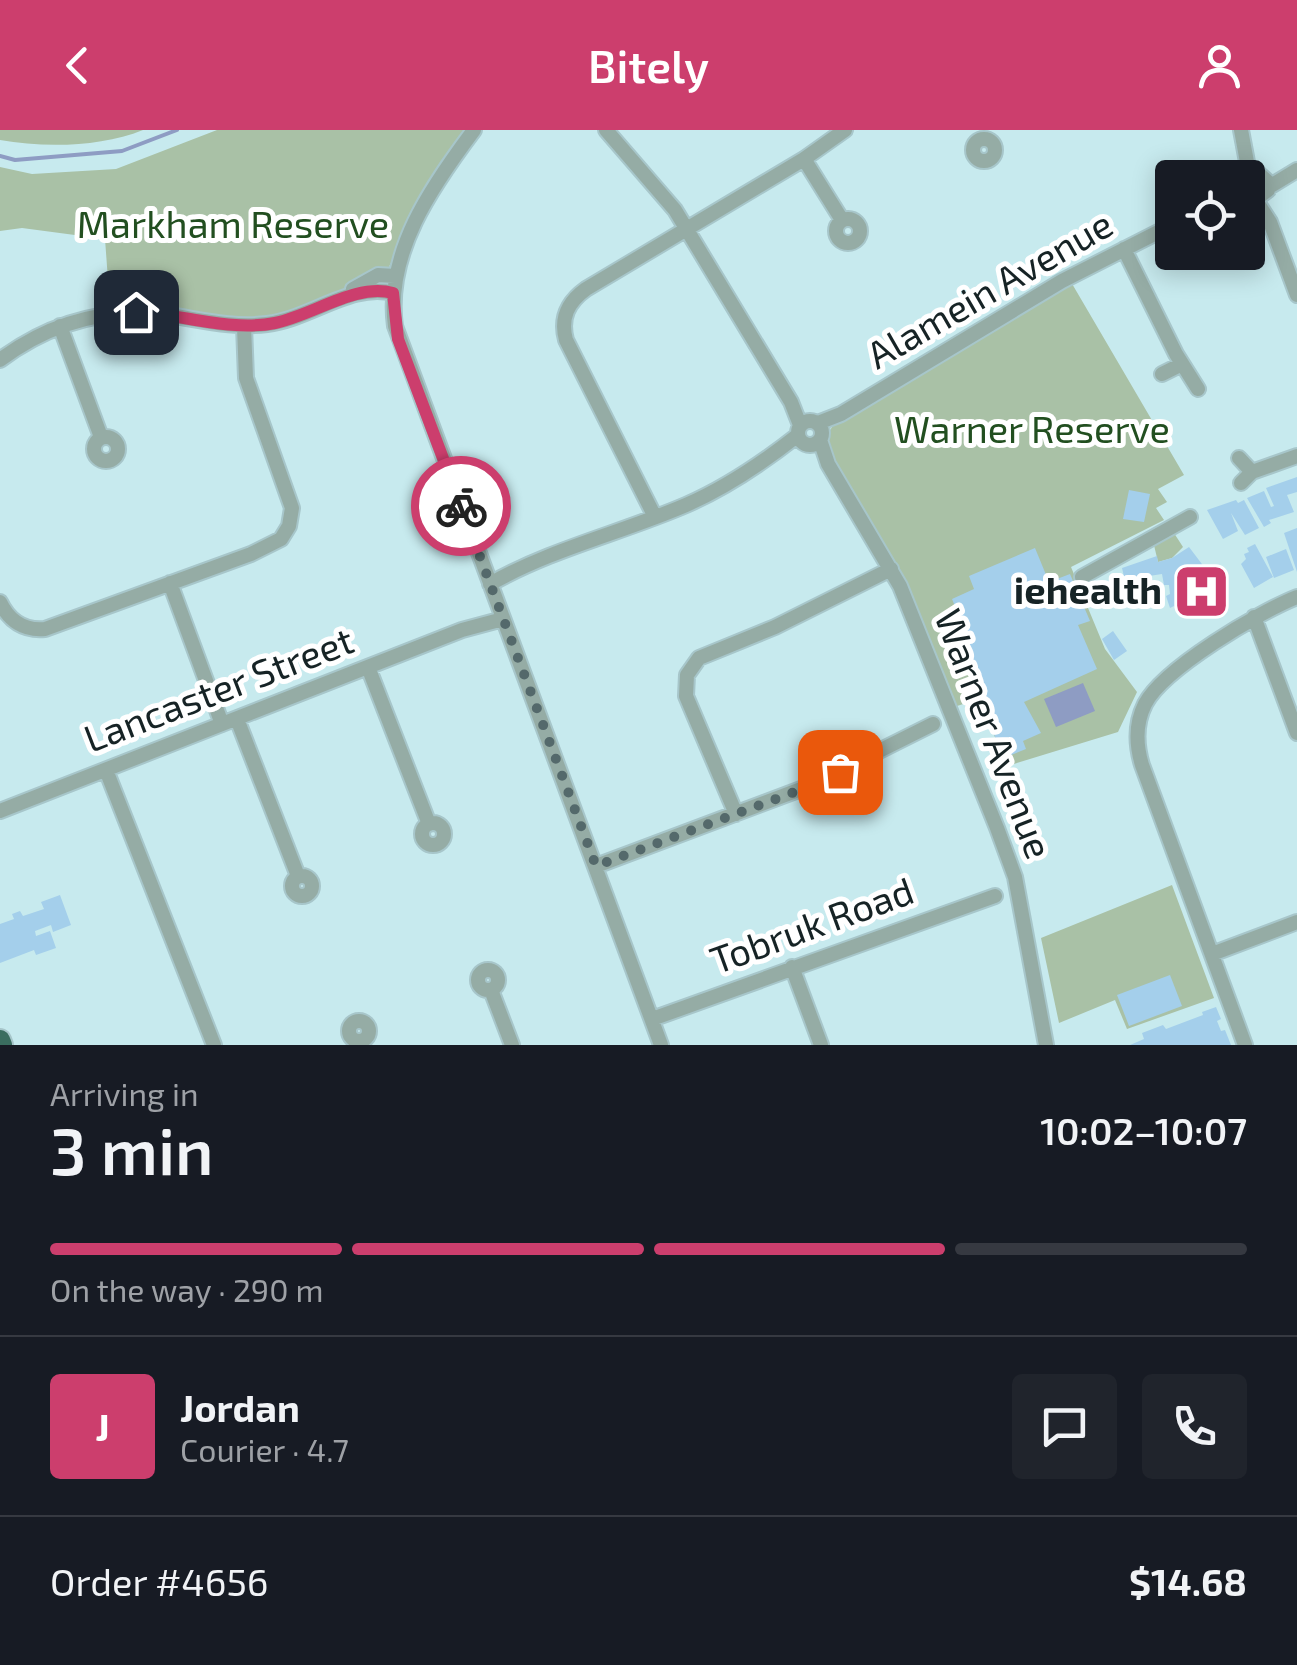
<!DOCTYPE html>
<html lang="en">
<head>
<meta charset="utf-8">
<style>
	body { margin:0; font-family:"Exo 2",sans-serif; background:#20242c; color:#f1f3f6; height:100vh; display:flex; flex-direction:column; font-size:38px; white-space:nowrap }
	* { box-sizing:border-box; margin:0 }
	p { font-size:32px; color:#9ea1a6 }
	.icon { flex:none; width:55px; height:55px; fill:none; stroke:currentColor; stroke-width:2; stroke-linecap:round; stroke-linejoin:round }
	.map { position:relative; height:915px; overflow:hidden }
	.drawer { display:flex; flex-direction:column; background:#171b24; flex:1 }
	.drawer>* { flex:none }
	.fabs { position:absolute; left:1155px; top:30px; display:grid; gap:20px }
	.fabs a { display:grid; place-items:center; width:110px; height:110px; border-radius:10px; background:#171b24; box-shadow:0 5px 25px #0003; font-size:50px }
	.pin { position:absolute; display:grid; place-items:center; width:85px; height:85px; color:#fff; margin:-42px; border-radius:20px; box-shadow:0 5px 15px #0006 }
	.courier { position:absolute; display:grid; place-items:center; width:100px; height:100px; margin:-50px; border:8px solid #cc3e6d; border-radius:50%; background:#fff; color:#222; box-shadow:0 2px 12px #0007 }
	.summary em { font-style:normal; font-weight:600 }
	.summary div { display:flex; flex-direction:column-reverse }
	.summary { display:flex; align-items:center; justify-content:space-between; height:170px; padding:0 50px }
	h1 { font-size:65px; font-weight:600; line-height:75px }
	.bar { display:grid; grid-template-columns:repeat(4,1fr); gap:15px 10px; align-content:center; height:120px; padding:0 50px }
	.bar i { height:12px; border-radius:8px; background:#363941 }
	.bar .on { background:#cc3e6d }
	.bar p { grid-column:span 4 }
	.line { display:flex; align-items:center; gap:25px; padding:0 50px; border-top:2px solid #363941 }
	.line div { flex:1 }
	.round { display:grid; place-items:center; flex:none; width:105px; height:105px; border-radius:10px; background:#20242c }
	header { display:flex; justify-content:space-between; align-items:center; height:130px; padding:0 50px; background:#cc3e6d; color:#fff; font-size:45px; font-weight:600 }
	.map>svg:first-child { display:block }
</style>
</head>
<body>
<header><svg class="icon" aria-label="back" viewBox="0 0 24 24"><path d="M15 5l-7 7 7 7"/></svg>Bitely<svg class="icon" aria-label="person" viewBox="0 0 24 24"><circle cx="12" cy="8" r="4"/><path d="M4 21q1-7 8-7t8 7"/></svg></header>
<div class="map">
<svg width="1297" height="915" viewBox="0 0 1297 915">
	<rect width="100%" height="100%" fill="#c7eaee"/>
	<path fill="#a9c1a6" d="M0 0H143C101 17 45 18 0 10Z
		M217 0H466L426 59 389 137C349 155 311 182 267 188 229 192 194 181 157 177 142 175 126 176 110 177L105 109 22 98 0 101V37L32 44 116 39Z
		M1071 152 1184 345 1158 359 1167 372 1156 378 1164 390 1071 437 1105 519 1137 562 1118 602 1007 636 979 569 957 576 914 474 830 325 825 308 834 294Z
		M1172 400 1183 417 1172 428 1158 432 1153 411Z
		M1172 755 1214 868 1127 899 1115 870 1059 893 1041 808Z"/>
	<path fill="#8e9cc3" d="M1083 553 1095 581 1056 597 1044 569Z"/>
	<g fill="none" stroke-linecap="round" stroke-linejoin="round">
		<path stroke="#8e9cc3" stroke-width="4" d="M0 26 15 30 122 21 177 0"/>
	</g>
	<path fill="#a4cfeb" d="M1297 347V362L1287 365 1294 382 1269 390 1271 393 1264 397 1247 368 1264 361 1271 377 1274 376 1266 358Z
		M1129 360 1150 364 1144 392 1123 389Z
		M1236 370 1238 373 1244 370 1259 398 1245 405 1231 383 1238 401 1223 409 1207 380Z
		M1297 398V442L1284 403Z
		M1255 414 1273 447 1254 458 1241 434 1246 429 1244 424 1249 422 1247 418Z
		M1189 417 1211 446 1218 441 1224 451 1179 481 1174 476 1170 478 1166 466 1170 464 1169 455H1164L1162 444 1149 446 1152 458 1129 468 1122 438 1157 426 1158 432 1172 428Z
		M1035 418 1049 452 1070 444 1090 491 1078 495 1097 539 1024 572 1041 603 1023 611 1026 619 1004 628 975 559 978 558 973 554 948 497 961 491 952 469 974 459 969 446Z
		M1286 419 1294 440 1274 448 1266 427Z
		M1113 501 1127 521 1114 530 1102 509Z
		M60 765 71 795 53 802 51 795 35 801 36 806 50 801 56 818 36 825 34 820 0 833V794L14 789 12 784 20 781 23 786 44 779 41 772Z
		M1170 845 1182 876 1129 896 1117 865Z
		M1216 877 1221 889 1217 891 1221 901 1225 900 1231 915H1130L1144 909 1142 903 1163 895 1166 899 1203 885 1202 882Z"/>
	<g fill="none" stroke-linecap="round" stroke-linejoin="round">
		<defs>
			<path id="minor" d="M474 0C432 56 385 123 395 196L661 915
				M606 0 675 80 791 272 800 295
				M1241 0 1250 48
				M973 20a11 11 0 1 1 22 0a11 11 0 1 1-22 0Z
				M804 29 842 90
				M1248 51 1259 44 1269 53 1268 60 1260 66H1253L1248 60
				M1269 57 1297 40
				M1253 66 1270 92 1297 165
				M836 101a12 12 0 1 1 24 0a12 12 0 1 1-24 0Z
				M1124 119 1176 224 1198 259
				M353 159 378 145 395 146
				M60 196 101 307
				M0 230C52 191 110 176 175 186 206 191 236 198 267 194 310 189 352 152 393 163
				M1162 244 1182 234
				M798 303a12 12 0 1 1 24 0a12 12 0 1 1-24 0Z
				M818 293 841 284 1062 151 1172 95
				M94 319a12 12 0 1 1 24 0a12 12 0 1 1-24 0Z
				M820 310 828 334 900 456 997 698 1015 747 1046 915
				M1239 328 1252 342 1297 326
				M1241 353 1252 342
				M655 387 566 210C560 188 568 172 586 159L804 29 845 0
				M1082 447 1190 387
				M170 453 222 594
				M490 454C551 419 621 403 686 375 725 358 765 331 798 305
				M0 472C9 491 24 501 45 499L251 424 281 409 289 396 292 378 246 248 244 196
				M1254 487 1297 603
				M368 537 429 694
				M237 589 298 746
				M106 640 214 915
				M0 681 462 500 503 489
				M736 684 686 566 687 545 699 528 775 497 891 439
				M422 704a11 11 0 1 1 22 0a11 11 0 1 1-22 0Z
				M596 736 809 656 933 594
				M292 756a10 10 0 1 1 20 0a10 10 0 1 1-20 0Z
				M1212 824 1297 792
				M792 837 821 915
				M478 850a10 10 0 1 1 20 0a10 10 0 1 1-20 0Z
				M491 860 512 915
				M652 889 995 766
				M349 901a10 10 0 1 1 20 0a10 10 0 1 1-20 0Z
				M1245 915 1142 635C1136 615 1135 594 1145 574 1163 539 1259 482 1297 467"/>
			<path id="highway" d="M0 910 2 915"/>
		</defs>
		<use href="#minor" stroke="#a7c6ca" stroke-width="18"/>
		<use href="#highway" stroke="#a7c6ca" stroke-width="24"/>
		<use href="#minor" stroke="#95aca5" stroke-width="14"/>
		<use href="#highway" stroke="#3a6d5f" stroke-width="20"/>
	</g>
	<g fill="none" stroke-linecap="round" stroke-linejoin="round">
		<path stroke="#54696b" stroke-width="10" stroke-dasharray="0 18" d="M461 376 596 736 792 663 840 642"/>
		<path stroke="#cc3e6d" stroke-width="12" d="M136 182C183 184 229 202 275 193 314 185 355 153 393 163L398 209 461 376"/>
	</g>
	<defs>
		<symbol id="hospital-square" viewBox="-11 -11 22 22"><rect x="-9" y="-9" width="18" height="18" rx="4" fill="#cc3e6d" stroke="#fff"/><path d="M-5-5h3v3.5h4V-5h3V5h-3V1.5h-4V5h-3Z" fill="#fff"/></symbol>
	</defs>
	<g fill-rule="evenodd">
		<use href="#hospital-square" x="1170" y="430" width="63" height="63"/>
	</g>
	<g text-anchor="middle" stroke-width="10" stroke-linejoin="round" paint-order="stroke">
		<g font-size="38" fill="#224f20" stroke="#fff">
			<text x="233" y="108">Markham Reserve</text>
			<text x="1032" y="313">Warner Reserve</text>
		</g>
		<g font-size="38" fill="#162325" stroke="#fff">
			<text transform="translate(990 160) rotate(-30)" y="13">Alamein Avenue</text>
			<text transform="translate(219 560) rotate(-21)" y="13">Lancaster Street</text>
			<text transform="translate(993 604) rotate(69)" y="13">Warner Avenue</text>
			<text transform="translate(812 796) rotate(-20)" y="13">Tobruk Road</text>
		</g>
		<g font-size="38" font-weight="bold" fill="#162325" stroke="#fff" text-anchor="end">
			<text x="1162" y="474">iehealth</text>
		</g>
	</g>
</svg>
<div class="fabs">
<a><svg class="icon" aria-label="locate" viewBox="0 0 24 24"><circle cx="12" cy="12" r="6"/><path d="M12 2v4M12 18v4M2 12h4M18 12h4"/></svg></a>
</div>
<div class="pin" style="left:840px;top:642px;background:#ea580c"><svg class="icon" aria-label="bag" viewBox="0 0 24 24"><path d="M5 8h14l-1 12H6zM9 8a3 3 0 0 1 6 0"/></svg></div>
<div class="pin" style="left:136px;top:182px;background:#1f2937"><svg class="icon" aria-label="home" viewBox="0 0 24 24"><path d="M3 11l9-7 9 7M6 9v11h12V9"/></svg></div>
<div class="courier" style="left:461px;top:376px"><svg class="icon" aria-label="bike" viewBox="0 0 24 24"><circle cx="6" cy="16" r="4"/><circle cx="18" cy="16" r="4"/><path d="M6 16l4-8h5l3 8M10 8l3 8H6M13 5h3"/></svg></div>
</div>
<section class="drawer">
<div class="summary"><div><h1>3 min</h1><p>Arriving in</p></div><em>10:02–10:07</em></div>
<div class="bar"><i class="on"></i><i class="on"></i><i class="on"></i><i></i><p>On the way · 290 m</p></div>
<div class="line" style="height:180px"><b class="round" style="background:#cc3e6d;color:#fff">J</b><div><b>Jordan</b><p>Courier · 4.7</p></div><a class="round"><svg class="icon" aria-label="chat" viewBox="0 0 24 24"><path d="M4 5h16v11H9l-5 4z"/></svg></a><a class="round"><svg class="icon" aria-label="phone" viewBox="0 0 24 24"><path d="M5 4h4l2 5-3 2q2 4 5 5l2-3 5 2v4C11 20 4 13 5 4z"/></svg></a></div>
<div class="line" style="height:130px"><div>Order #4656</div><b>$14.68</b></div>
</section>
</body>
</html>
